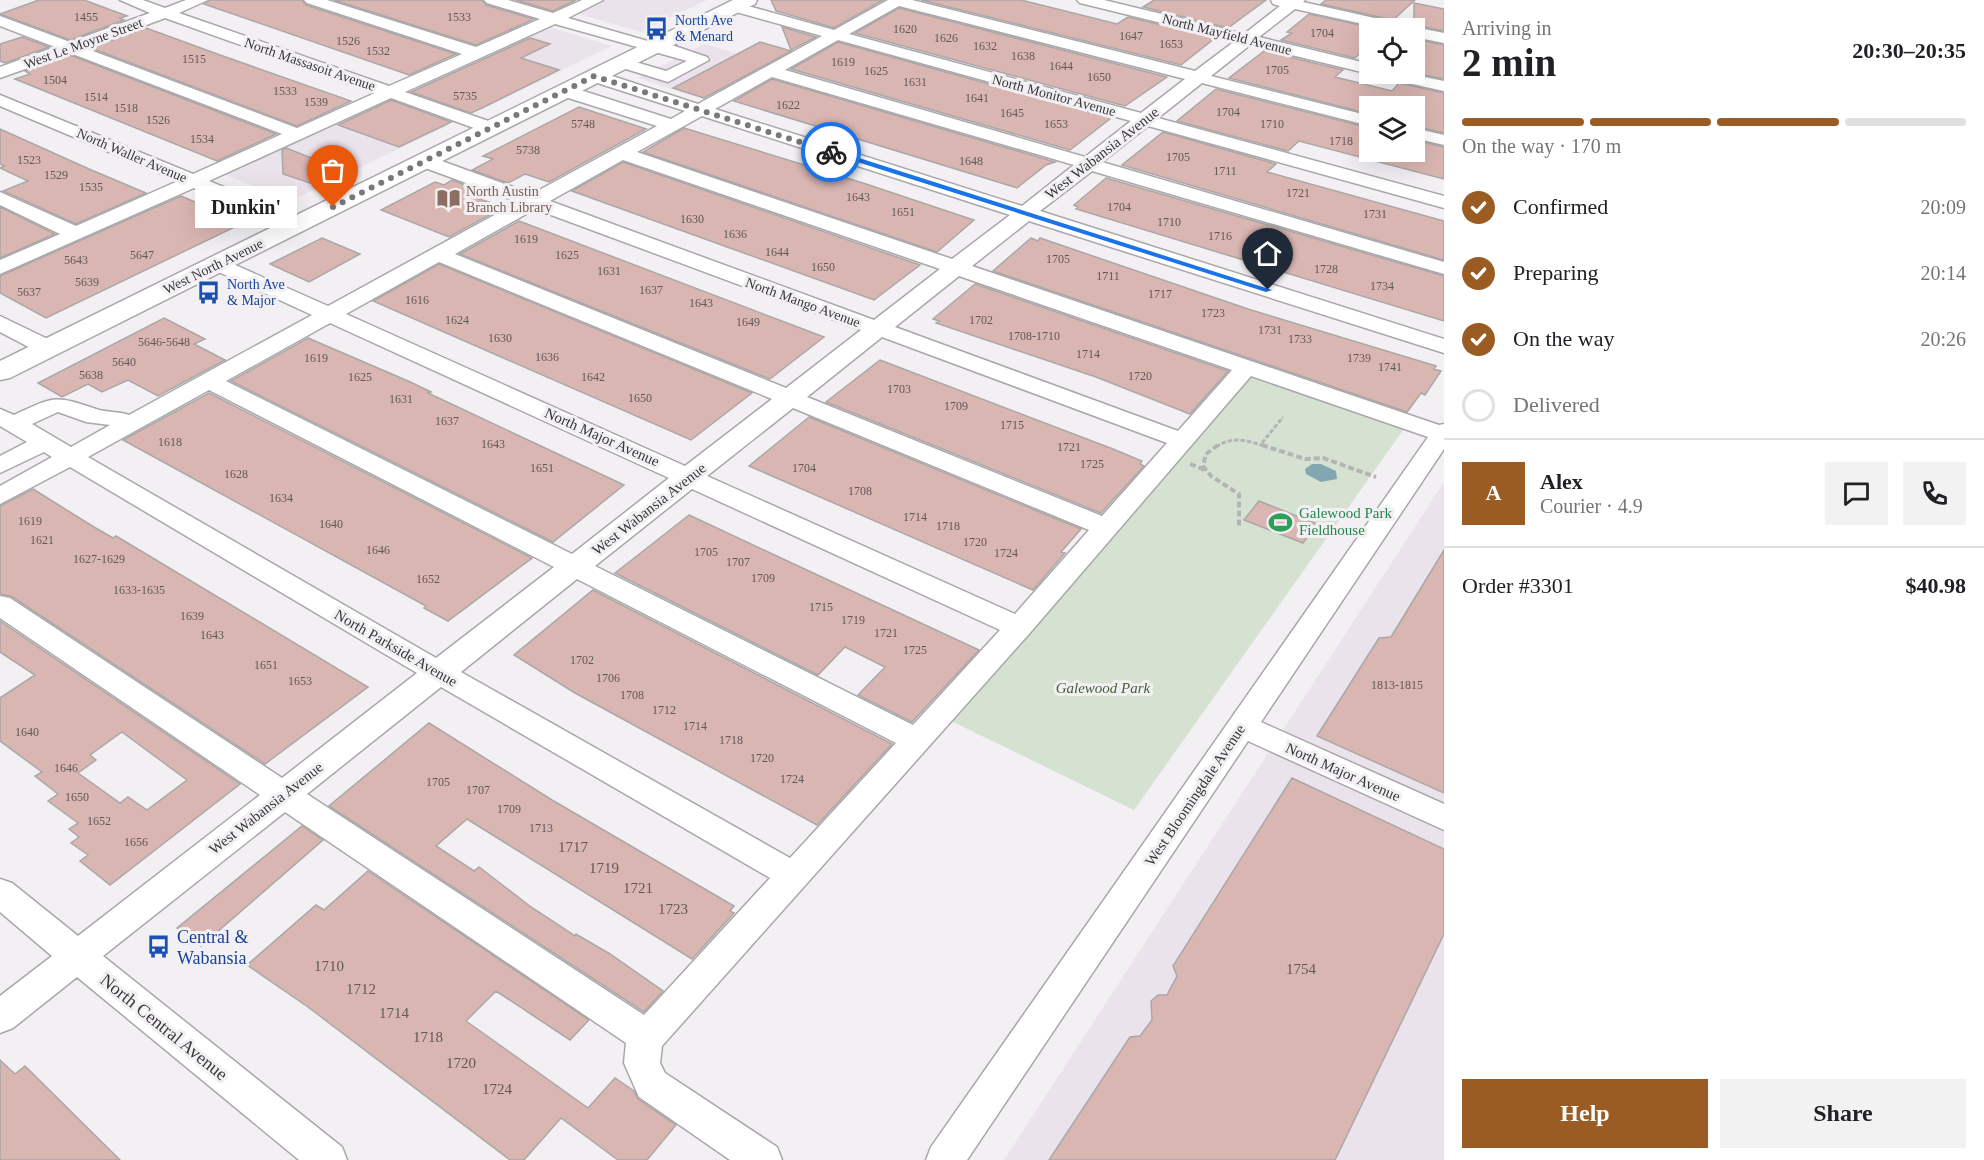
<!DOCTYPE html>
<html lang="en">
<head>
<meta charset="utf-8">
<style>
	body { margin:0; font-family:"Times New Roman",serif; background:#f2f2f2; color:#202124; height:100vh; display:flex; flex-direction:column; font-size:22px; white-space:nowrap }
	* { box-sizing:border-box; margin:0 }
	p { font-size:20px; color:#757577 }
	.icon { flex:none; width:33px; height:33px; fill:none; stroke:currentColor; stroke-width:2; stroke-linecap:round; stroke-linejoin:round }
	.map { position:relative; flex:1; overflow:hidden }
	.details { display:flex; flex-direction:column; background:#fff; width:540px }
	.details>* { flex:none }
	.fabs { position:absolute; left:1359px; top:18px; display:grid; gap:12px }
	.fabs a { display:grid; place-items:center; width:66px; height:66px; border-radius:0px; background:#fff; box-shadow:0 6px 24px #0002; font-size:30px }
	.pin { position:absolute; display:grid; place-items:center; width:51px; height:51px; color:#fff; margin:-62px -26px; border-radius:50% 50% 50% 0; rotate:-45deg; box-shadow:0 0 6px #0007 }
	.pin .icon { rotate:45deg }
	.courier { position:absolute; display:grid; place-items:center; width:60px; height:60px; margin:-30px; border:4px solid #1a73e8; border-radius:50%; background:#fff; color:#222; box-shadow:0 2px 8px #0007 }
	.bubble { position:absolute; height:42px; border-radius:0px; background:#fff; box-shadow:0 6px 24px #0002; font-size:20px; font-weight:800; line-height:42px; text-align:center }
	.head em { font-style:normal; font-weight:800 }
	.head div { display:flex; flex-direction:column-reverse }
	.head { display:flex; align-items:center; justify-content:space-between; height:102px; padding:0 18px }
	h1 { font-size:39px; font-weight:800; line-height:45px }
	.bar { display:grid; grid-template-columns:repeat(4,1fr); gap:9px 6px; align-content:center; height:72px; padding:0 18px }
	.bar i { height:8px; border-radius:4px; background:#e0e0e0 }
	.bar .on { background:#9b5c24 }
	.bar p { grid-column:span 4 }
	.line { display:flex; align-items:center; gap:15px; padding:0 18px; border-top:2px solid #e0e0e0 }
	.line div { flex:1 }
	.round { display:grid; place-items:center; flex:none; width:63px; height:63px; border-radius:0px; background:#f2f2f2 }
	ol { padding:0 18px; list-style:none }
	li { display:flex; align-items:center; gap:18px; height:66px }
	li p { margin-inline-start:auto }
	li .icon { padding:6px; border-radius:50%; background:#9b5c24; color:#fff; stroke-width:4 }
	li:last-child { color:#757577 }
	li i { width:33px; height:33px; border:3px solid #e0e0e0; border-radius:50% }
	.cta { display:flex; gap:12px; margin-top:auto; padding:12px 18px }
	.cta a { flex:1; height:69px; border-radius:0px; background:#9b5c24; color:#fff; font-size:24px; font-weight:800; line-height:69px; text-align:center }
	.cta a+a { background:#f2f2f2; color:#202124 }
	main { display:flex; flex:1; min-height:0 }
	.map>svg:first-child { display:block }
</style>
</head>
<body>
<main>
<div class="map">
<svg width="1444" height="1160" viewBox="0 0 1444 1160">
	<rect width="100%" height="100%" fill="#f2f0f3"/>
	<path fill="#ebe3eb" d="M603 0H707L641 32 575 13Z
		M546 26 612 46 482 109 415 85Z
		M704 44 775 64 709 101 638 78Z
		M379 101 447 126 290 201 221 173Z
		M1444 482V1160H1004Z"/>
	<path fill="#d6e2d1" d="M1252 375 1406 426 1134 810 949 720Z"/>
	<path fill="#82a7b0" d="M1321 464 1336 471 1337 479 1321 482 1306 474 1305 469 1312 464Z"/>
	<path fill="#dab6b2" stroke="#aba7a6" stroke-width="1.5" fill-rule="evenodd" d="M39 0H84L127 16 120 18 124 20 70 40 0 14Z
		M210 0H302L306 5 456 54 409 75 204 4Z
		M334 0H482L486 5 534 19 476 45Z
		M516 0H576L553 11Z
		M771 0H883L834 28 776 11Z
		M921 0H1021L1117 24 1128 17 1215 38 1181 65Z
		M1154 0H1266L1228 28 1143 7Z
		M1326 0H1415L1393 20 1321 4Z
		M1414 3 1444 9V31L1414 25Z
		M899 8 1167 77 1125 106 855 33Z
		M1309 14 1373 28H1370V45L1355 58 1281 40 1292 33 1287 32Z
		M782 27 816 37 791 50Z
		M146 28 220 55 351 101 297 126 91 48Z
		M22 37 49 47 5 63 0 61V44Z
		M530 38 550 44 521 58 559 70 482 108 471 113 411 92Z
		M1414 39 1444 45V79L1414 73Z
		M760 42 791 51 704 98 673 88Z
		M838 42 1111 118 1070 150 791 69Z
		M1264 51 1343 70 1335 77 1392 91 1399 83 1444 93V133L1414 126V106H1370V114L1229 78Z
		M70 55 276 134 217 161 15 79 30 74 25 71Z
		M772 79 1055 162 1046 165 1017 188 1011 186 734 101Z
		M1216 89 1370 128V152H1414V140L1444 147V179L1299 141 1288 151 1177 121Z
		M391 100 451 122 399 147 338 125Z
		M579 107 646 129 549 182 525 174 508 183 472 170 493 159 483 156Z
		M684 128 863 183 974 220 937 252 643 152Z
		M0 129 89 169 146 193 76 224 3 191 28 181 0 168 4 166 0 164Z
		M1163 132 1276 164 1267 172 1444 221V260L1122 165Z
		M286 148 324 163 344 174 319 186 283 174 282 150Z
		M623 162 920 265 874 300 572 191Z
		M1106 178 1444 276V321L1076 209 1078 207 1074 205Z
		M452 180 489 194 479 199 489 202 481 207 495 212 449 237 381 210 435 182 444 185Z
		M181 196 243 223 46 318 0 293V276Z
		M0 207 55 234 0 258Z
		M519 221 795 326 824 337 770 379 460 254Z
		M322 238 360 254 309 282 270 264Z
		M1031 238 1038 241 1040 238 1248 309 1436 366 1434 369 1441 371 1425 395 1421 393 1407 412 993 271Z
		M439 264 752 393 691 440 373 301Z
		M975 284 1228 371 1190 414 1096 377 936 323 939 321 933 319Z
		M164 318 205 339 194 344 225 360 158 396 128 380 102 392 88 384 62 397 38 383Z
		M308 338 408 381 431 392 428 393 624 485 553 542 231 381Z
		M880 360 1113 449 1142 461 1140 464 1144 466 1101 513 826 402Z
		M209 393 532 558 448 621 424 608 426 606 123 440Z
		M809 417 1081 529 1061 552 1065 553 1033 590 749 466Z
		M33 489 94 527 113 538 116 536 368 687 265 764 11 596 0 594V506Z
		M1259 501 1317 524 1303 543 1244 520Z
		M689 515 796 565 979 650 912 722 858 695 885 667 845 647 818 675 615 573Z
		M1444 550V793L1317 736 1379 638 1391 637Z
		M593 590 892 744 817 825 575 693 514 655Z
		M0 621 240 784 110 885 80 861 88 855 71 843 79 837 69 829 78 823 48 801 58 794 35 776 42 772 0 741V698L35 675 0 652ZM122 732 187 780 147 810 128 797 120 803 78 773 96 760 90 755Z
		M429 723 552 800 734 906 730 911 734 913 692 959 467 819 436 846 474 871 479 867 531 907 575 936 576 934 610 954 663 991 644 1012 329 806Z
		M1292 778 1444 849V934L1335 1160H1049L1130 1037 1140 1036 1152 1020 1151 1001 1158 995H1167L1177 976 1173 966Z
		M302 826 323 840 201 946 177 928Z
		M368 871 589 1020 570 1040 496 991 466 1021 588 1108 615 1078 634 1091 638 1099 676 1125 647 1160H618L561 1118 524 1160H510L308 1007 247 965 316 905 324 910Z
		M0 1060 15 1074 25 1066 120 1160H0Z"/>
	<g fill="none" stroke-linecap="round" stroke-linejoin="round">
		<defs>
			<path id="minor" d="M120 0H143L165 8 186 0H208L179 13 389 86 462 54 307 3 304 0H327L476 47 540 19 487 3 484 0H508L553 13 582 0H603L568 18 651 42H663L707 57 709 60 668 82 616 66 614 63 622 58 666 71 687 61 555 24 405 92 497 124 500 128 497 132H485L391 98 209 181 304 220 307 224 304 228H290L194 188 0 274V260L60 234 0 205V192L76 226 178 181 0 106V95L193 174 282 134 70 53 0 78V67L55 47 0 26V16L70 42 150 13ZM165 18 375 93 297 128 85 48Z
				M888 0H912L1195 71 1235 41 1080 3 1077 0H1104L1244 34 1280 6 1273 4 1271 0H1305L1303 2 1406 25 1408 28H1381L1295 9 1259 37 1370 64V74H1372H1370L1250 45 1211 76 1370 116V126L1202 83 1158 118 1444 196V208L1148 126 1102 162 1444 262V274L1092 171 1040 211 1444 339V353L1029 221 972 266 1439 425 1444 424V449L1261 722 1444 804V830L1248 741 967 1160H926L931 1147 1428 437 1251 376 1029 634 662 1046 660 1063 665 1073 777 1147 782 1160H730L639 1097 624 1063 626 1043 285 812 103 956 342 1147 347 1160H299L77 977 13 1028 0 1033V996L52 956 0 912V879L12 883 78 936 260 795 0 618V596L10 598 282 778 417 673 70 467 0 504V486L52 457 44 452 0 473V456L27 442 0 426V409L14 415C55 396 54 395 96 409 107 413 118 411 129 415L312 315 210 268 207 264 210 260H224L328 306 518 202 417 165 415 161 417 157H431L532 194 657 126 559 95 556 91 559 87H571L671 119 685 111 588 80 586 76 588 72H600L698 104 822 36 729 10 726 7 729 4 734 2 834 30ZM899 6 1185 79 1141 113 849 34ZM838 40 1131 121 1085 157 785 70ZM772 77 1074 165 1022 206 715 109ZM702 116 1010 215 952 259 637 152ZM623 160 940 269 874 320 550 201ZM535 209 861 330 786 388 455 254ZM439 262 772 399 685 466 346 314ZM959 276 1232 370 1178 431 895 327ZM330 323 669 478 572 554 226 381ZM882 337 1167 443 1102 516 807 397ZM209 390 554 567 436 658 88 457ZM793 408 1089 530 1015 614 707 476ZM58 412 86 422 110 425 71 447 32 424ZM692 489 1000 630 913 725 595 566ZM577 579 896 743 790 858 461 672ZM441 687 770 878 644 1015 307 794Z
				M1414 27 1444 33V43L1414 37V28H1409Z
				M1382 74H1410L1444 81V91L1384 78Z
				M1414 128 1444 135V145L1414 138Z
				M0 316 56 343 59 348 56 353H40L0 332Z"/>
			<path id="major" d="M733 0H757L755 4 10 378 0 380V361Z"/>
		</defs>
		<use href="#minor" stroke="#aaa7aa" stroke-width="3"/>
		<use href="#major" stroke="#aaa7aa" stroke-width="3"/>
		<path stroke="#b4b3b5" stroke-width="3" stroke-dasharray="4.5 2" stroke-linecap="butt" d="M1262 443 1283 417
			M1216 447C1233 435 1249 441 1267 447"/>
		<path stroke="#b4b3b5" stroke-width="4" stroke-dasharray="6 3" stroke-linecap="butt" d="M1218 445 1206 454 1203 466 1211 476 1239 494V526
			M1262 445 1305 459 1323 458 1376 477
			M1190 464 1205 470"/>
		<use href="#minor" fill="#fff" fill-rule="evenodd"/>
		<use href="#major" fill="#fff" fill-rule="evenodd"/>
	</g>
	<path fill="#1a73e8" d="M829 150H834L1272 290 1266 292 829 153Z"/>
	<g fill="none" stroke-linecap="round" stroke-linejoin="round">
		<path stroke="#7a787a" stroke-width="6" stroke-dasharray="0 10.8" d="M333 207 594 76 831 152"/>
	</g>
	<defs>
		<symbol id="bus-bare" viewBox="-9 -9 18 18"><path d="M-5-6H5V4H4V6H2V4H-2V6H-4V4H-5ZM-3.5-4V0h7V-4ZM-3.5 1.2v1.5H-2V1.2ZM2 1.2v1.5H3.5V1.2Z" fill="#1a4fb4" stroke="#f2f0f3" stroke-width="2.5" paint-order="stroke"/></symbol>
		<symbol id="library-bare" viewBox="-9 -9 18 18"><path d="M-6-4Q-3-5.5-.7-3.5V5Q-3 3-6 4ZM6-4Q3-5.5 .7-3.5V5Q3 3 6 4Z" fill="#8d6e63" stroke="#f2f0f3" stroke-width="2.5" paint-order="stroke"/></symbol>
		<symbol id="stadium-bare" viewBox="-9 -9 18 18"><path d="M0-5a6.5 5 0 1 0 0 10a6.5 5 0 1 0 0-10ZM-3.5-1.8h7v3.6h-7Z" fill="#2e9e5b" stroke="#f2f0f3" stroke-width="2.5" paint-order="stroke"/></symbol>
	</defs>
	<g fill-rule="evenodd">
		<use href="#bus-bare" x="640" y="12" width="33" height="33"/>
		<use href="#library-bare" x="432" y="182" width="33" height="33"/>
		<use href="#bus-bare" x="192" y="276" width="33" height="33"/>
		<use href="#stadium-bare" x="1264" y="506" width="33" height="33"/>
		<use href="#bus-bare" x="142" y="930" width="33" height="33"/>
	</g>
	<g text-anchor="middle" stroke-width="6" stroke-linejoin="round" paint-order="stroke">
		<g font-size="12" fill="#615857">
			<text x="86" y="21">1455</text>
			<text x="459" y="21">1533</text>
			<text x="905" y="33">1620</text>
			<text x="1322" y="37">1704</text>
			<text x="1131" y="40">1647</text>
			<text x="946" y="42">1626</text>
			<text x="348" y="45">1526</text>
			<text x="1171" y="48">1653</text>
			<text x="985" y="50">1632</text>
			<text x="378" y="55">1532</text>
			<text x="1023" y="60">1638</text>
			<text x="194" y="63">1515</text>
			<text x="843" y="66">1619</text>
			<text x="1061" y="70">1644</text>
			<text x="1277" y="74">1705</text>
			<text x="876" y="75">1625</text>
			<text x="1099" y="81">1650</text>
			<text x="55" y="84">1504</text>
			<text x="915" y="86">1631</text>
			<text x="285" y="95">1533</text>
			<text x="465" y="100">5735</text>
			<text x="96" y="101">1514</text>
			<text x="977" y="102">1641</text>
			<text x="316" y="106">1539</text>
			<text x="788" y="109">1622</text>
			<text x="126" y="112">1518</text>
			<text x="1228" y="116">1704</text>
			<text x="1012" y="117">1645</text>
			<text x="158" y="124">1526</text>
			<text x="583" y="128">5748</text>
			<text x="1056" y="128">1653</text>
			<text x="1272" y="128">1710</text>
			<text x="202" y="143">1534</text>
			<text x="1341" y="145">1718</text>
			<text x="528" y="154">5738</text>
			<text x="1178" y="161">1705</text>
			<text x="29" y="164">1523</text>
			<text x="971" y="165">1648</text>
			<text x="1225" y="175">1711</text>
			<text x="56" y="179">1529</text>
			<text x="91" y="191">1535</text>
			<text x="1298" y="197">1721</text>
			<text x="858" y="201">1643</text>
			<text x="1119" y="211">1704</text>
			<text x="903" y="216">1651</text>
			<text x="1375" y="218">1731</text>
			<text x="692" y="223">1630</text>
			<text x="1169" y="226">1710</text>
			<text x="735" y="238">1636</text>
			<text x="1220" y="240">1716</text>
			<text x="526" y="243">1619</text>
			<text x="777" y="256">1644</text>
			<text x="142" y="259">5647</text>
			<text x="567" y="259">1625</text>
			<text x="1058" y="263">1705</text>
			<text x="76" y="264">5643</text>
			<text x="823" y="271">1650</text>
			<text x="1326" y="273">1728</text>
			<text x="609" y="275">1631</text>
			<text x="1108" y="280">1711</text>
			<text x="87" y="286">5639</text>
			<text x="1382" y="290">1734</text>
			<text x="651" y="294">1637</text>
			<text x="29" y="296">5637</text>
			<text x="1160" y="298">1717</text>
			<text x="417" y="304">1616</text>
			<text x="701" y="307">1643</text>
			<text x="1213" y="317">1723</text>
			<text x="457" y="324">1624</text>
			<text x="981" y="324">1702</text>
			<text x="748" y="326">1649</text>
			<text x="1270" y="334">1731</text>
			<text x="1034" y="340">1708-1710</text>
			<text x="500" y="342">1630</text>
			<text x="1300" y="343">1733</text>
			<text x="164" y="346">5646-5648</text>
			<text x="1088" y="358">1714</text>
			<text x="547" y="361">1636</text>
			<text x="316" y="362">1619</text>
			<text x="1359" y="362">1739</text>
			<text x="124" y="366">5640</text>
			<text x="1390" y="371">1741</text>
			<text x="91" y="379">5638</text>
			<text x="1140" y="380">1720</text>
			<text x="360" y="381">1625</text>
			<text x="593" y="381">1642</text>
			<text x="899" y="393">1703</text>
			<text x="640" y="402">1650</text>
			<text x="401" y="403">1631</text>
			<text x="956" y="410">1709</text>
			<text x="447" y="425">1637</text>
			<text x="1012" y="429">1715</text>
			<text x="170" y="446">1618</text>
			<text x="493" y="448">1643</text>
			<text x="1069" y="451">1721</text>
			<text x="1092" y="468">1725</text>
			<text x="542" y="472">1651</text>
			<text x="804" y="472">1704</text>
			<text x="236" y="478">1628</text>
			<text x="860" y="495">1708</text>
			<text x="281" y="502">1634</text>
			<text x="915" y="521">1714</text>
			<text x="30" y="525">1619</text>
			<text x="331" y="528">1640</text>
			<text x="948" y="530">1718</text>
			<text x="42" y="544">1621</text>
			<text x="975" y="546">1720</text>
			<text x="378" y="554">1646</text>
			<text x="706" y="556">1705</text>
			<text x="1006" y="557">1724</text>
			<text x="99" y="563">1627-1629</text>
			<text x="738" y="566">1707</text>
			<text x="763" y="582">1709</text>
			<text x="428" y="583">1652</text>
			<text x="139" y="594">1633-1635</text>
			<text x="821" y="611">1715</text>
			<text x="192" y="620">1639</text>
			<text x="853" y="624">1719</text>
			<text x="886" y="637">1721</text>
			<text x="212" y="639">1643</text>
			<text x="915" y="654">1725</text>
			<text x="582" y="664">1702</text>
			<text x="266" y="669">1651</text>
			<text x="608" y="682">1706</text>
			<text x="300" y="685">1653</text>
			<text x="1397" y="689">1813-1815</text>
			<text x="632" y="699">1708</text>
			<text x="664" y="714">1712</text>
			<text x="695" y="730">1714</text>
			<text x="27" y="736">1640</text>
			<text x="731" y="744">1718</text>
			<text x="762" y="762">1720</text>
			<text x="66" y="772">1646</text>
			<text x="792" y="783">1724</text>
			<text x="438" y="786">1705</text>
			<text x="478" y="794">1707</text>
			<text x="77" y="801">1650</text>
			<text x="509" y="813">1709</text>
			<text x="99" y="825">1652</text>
			<text x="541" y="832">1713</text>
			<text x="136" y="846">1656</text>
		</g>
		<g font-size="14" fill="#164399" stroke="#f2f0f3" text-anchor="start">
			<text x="675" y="25">North Ave<tspan x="675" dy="16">&amp; Menard</tspan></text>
			<text x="227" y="289">North Ave<tspan x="227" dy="16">&amp; Major</tspan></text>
		</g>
		<g font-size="14" fill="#393839" stroke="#f2f0f3">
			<text transform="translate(1227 34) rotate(14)" y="5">North Mayfield Avenue</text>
			<text transform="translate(83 43) rotate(-20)" y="5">West Le Moyne Street</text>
			<text transform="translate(310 64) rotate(19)" y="5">North Massasoit Avenue</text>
			<text transform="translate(1054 95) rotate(15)" y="5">North Monitor Avenue</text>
			<text transform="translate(132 155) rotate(23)" y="5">North Waller Avenue</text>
			<text transform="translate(213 266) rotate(-26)" y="5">West North Avenue</text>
			<text transform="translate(803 302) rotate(20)" y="5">North Mango Avenue</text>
		</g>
		<g font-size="14" fill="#785e54" stroke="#f2f0f3" text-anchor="start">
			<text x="466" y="196">North Austin<tspan x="466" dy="16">Branch Library</tspan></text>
		</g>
		<g font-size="15" fill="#393839" stroke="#f2f0f3">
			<text transform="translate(1102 153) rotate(-38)" y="5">West Wabansia Avenue</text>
			<text transform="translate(602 437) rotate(24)" y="5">North Major Avenue</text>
			<text transform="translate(649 509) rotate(-38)" y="5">West Wabansia Avenue</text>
			<text transform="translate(396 648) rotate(30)" y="5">North Parkside Avenue</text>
			<text transform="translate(1343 772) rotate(24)" y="5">North Major Avenue</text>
			<text transform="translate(1195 795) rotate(-56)" y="5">West Bloomingdale Avenue</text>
			<text transform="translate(266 808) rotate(-38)" y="5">West Wabansia Avenue</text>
		</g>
		<g font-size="15" fill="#27864d" stroke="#f2f0f3" text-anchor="start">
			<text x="1299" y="518">Galewood Park<tspan x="1299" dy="17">Fieldhouse</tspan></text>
		</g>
		<g font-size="15" font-style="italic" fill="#456137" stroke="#f2f0f3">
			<text x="1103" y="693">Galewood Park</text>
		</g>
		<g font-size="15" fill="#615857">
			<text x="573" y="852">1717</text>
			<text x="604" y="873">1719</text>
			<text x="638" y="893">1721</text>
			<text x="673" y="914">1723</text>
			<text x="329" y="971">1710</text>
			<text x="1301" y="974">1754</text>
			<text x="361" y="994">1712</text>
			<text x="394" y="1018">1714</text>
			<text x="428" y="1042">1718</text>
			<text x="461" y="1068">1720</text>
			<text x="497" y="1094">1724</text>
		</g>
		<g font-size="18" fill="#164399" stroke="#f2f0f3" text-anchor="start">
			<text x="177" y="943">Central &amp;<tspan x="177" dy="21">Wabansia</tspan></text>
		</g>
		<g font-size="18" fill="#393839" stroke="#f2f0f3">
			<text transform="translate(164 1027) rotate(39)" y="6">North Central Avenue</text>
		</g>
	</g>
</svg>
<div class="fabs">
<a><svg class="icon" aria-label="locate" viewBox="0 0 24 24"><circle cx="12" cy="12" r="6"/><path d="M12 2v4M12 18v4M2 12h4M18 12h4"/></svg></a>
<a><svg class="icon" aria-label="layers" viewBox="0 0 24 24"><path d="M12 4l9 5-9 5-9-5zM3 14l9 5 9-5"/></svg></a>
</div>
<div class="pin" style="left:333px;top:207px;background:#ea580c"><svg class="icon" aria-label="bag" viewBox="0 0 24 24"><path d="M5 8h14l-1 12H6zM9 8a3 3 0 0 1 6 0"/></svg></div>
<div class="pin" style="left:1268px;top:290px;background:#1f2937"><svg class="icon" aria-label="home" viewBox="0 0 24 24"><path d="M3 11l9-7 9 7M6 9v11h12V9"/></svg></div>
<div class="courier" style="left:831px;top:152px"><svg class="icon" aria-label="bike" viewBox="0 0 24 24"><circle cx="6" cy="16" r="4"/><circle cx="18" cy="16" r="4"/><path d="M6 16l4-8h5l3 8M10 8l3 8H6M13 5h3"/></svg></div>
<div class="bubble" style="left:195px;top:186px;width:102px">Dunkin'</div>
</div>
<section class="details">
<div class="head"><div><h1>2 min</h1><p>Arriving in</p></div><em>20:30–20:35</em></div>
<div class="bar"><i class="on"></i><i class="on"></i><i class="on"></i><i></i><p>On the way · 170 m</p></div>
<ol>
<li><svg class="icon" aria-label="check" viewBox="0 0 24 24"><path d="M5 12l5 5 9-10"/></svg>Confirmed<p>20:09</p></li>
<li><svg class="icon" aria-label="check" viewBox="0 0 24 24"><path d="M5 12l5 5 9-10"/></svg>Preparing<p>20:14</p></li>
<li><svg class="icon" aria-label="check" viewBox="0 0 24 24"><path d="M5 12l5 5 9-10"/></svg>On the way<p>20:26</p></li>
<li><i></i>Delivered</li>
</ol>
<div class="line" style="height:108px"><b class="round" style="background:#9b5c24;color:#fff">A</b><div><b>Alex</b><p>Courier · 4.9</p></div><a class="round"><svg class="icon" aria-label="chat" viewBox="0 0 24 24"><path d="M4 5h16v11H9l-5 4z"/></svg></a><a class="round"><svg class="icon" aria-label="phone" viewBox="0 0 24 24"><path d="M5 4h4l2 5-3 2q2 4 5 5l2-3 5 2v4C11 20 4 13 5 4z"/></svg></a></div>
<div class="line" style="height:78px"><div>Order #3301</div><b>$40.98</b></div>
<div class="cta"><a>Help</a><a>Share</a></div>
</section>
</main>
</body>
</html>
